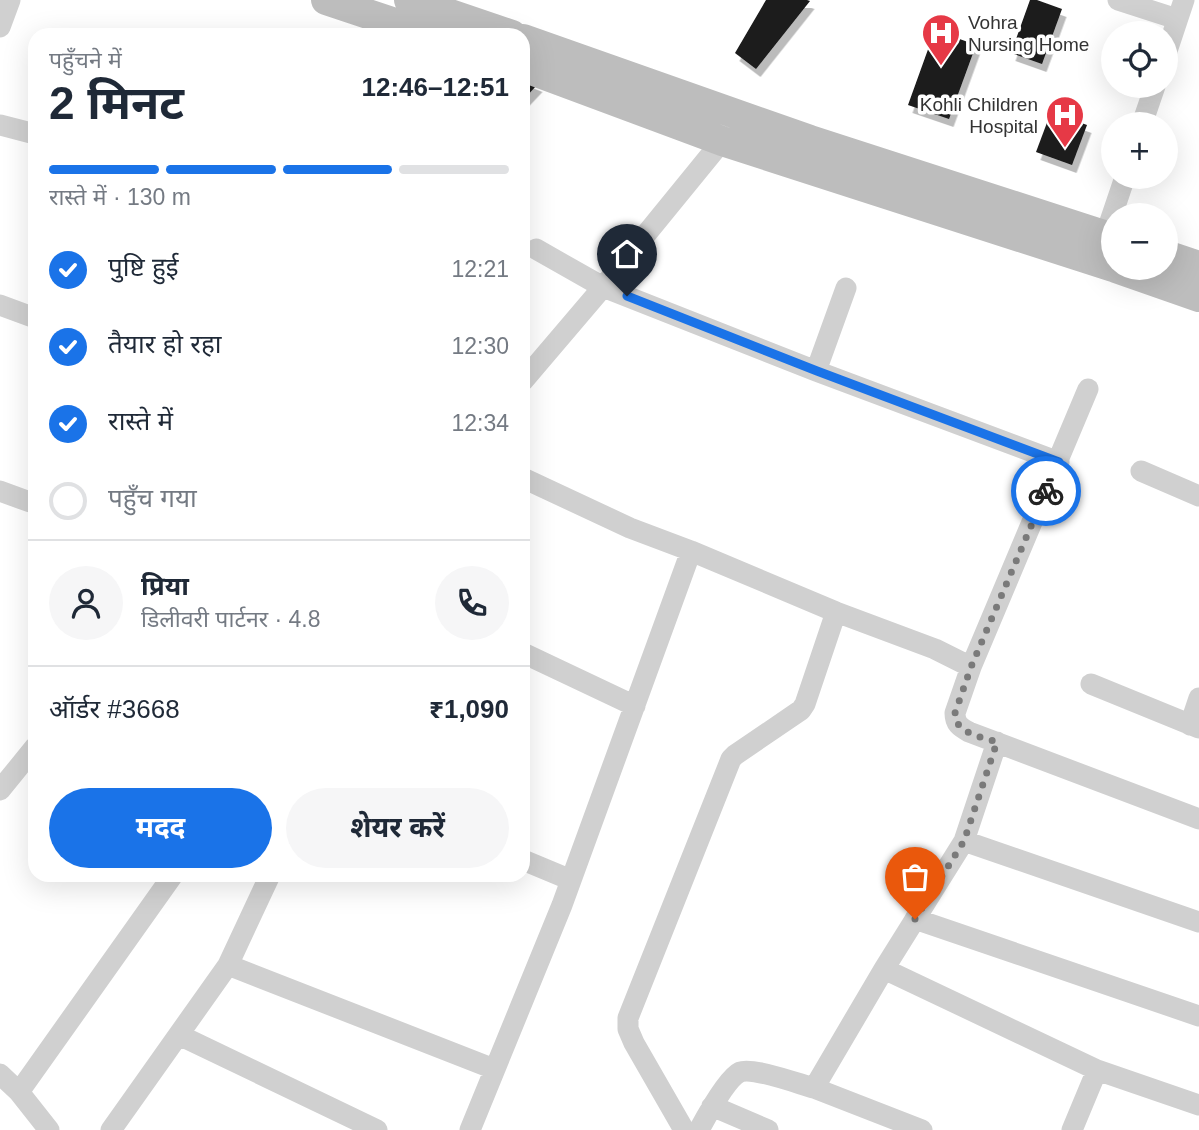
<!DOCTYPE html>
<html lang="hi">
<head>
<meta charset="utf-8">
<style>
	body { margin:0; font-family:Helvetica,"Noto Sans Devanagari",sans-serif; background:#f6f6f7; color:#1f2937; height:100vh; display:flex; flex-direction:column; font-size:26px; white-space:nowrap }
	* { box-sizing:border-box; margin:0 }
	p { font-size:23px; color:#747a83 }
	.icon { flex:none; width:38px; height:38px; fill:none; stroke:currentColor; stroke-width:2; stroke-linecap:round; stroke-linejoin:round }
	.map { position:relative; flex:1; overflow:hidden }
	.side { position:absolute; left:28px; top:28px; width:502px; height:854px; display:flex; flex-direction:column; background:#fff; border-radius:21px; box-shadow:0 7px 28px #0002 }
	.side>* { flex:none }
	.fabs { position:absolute; left:1101px; top:21px; display:grid; gap:14px }
	.fabs a { display:grid; place-items:center; width:77px; height:77px; border-radius:50%; background:#fff; box-shadow:0 7px 28px #0002; font-size:35px }
	.pin { position:absolute; display:grid; place-items:center; width:60px; height:60px; color:#fff; margin:-72px -30px; border-radius:50% 50% 50% 0; rotate:-45deg; box-shadow:0 0 7px #0007 }
	.pin .icon { rotate:45deg }
	.courier { position:absolute; display:grid; place-items:center; width:70px; height:70px; margin:-35px; border:5px solid #1a73e8; border-radius:50%; background:#fff; color:#222; box-shadow:0 2px 9px #0007 }
	.head em { font-style:normal; font-weight:700 }
	.head div { display:flex; flex-direction:column-reverse }
	.head { display:flex; align-items:center; justify-content:space-between; height:119px; padding:0 21px }
	h1 { font-size:46px; font-weight:700; line-height:52px }
	.bar { display:grid; grid-template-columns:repeat(4,1fr); gap:10px 7px; align-content:center; height:84px; padding:0 21px }
	.bar i { height:9px; border-radius:5px; background:#e0e1e3 }
	.bar .active { background:#1a73e8 }
	.bar p { grid-column:span 4 }
	.line { display:flex; align-items:center; gap:18px; padding:0 21px; border-top:2px solid #e0e1e3 }
	.line div { flex:1 }
	.round { display:grid; place-items:center; flex:none; width:74px; height:74px; border-radius:37px; background:#f6f6f7 }
	ol { padding:0 21px; list-style:none }
	li { display:flex; align-items:center; gap:21px; height:77px }
	li p { margin-inline-start:auto }
	li .icon { padding:7px; border-radius:50%; background:#1a73e8; color:#fff; stroke-width:4 }
	li:last-child { color:#747a83 }
	li i { width:38px; height:38px; border:4px solid #e0e1e3; border-radius:50% }
	.cta { display:flex; gap:14px; margin-top:auto; padding:14px 21px }
	.cta a { flex:1; height:80px; border-radius:42px; background:#1a73e8; color:#fff; font-size:28px; font-weight:700; line-height:80px; text-align:center }
	.cta a+a { background:#f6f6f7; color:#1f2937 }
	.map>svg:first-child { display:block }
</style>
</head>
<body>
<div class="map">
<svg width="1199" height="1130" viewBox="0 0 1199 1130">
	<defs>
		<filter id="shadow"><feDropShadow dx="4.5" dy="8" stdDeviation="0" flood-color="#0004"/></filter>
	</defs>
	<rect width="100%" height="100%" fill="#fff"/>
	<path fill="#1a1a1a" filter="url(#shadow)" d="M766 0H807L810 1 756 69 735 53Z
		M1030 0H1037L1062 9 1042 64 1011 53Z
		M935 30 976 45 949 119 908 105Z
		M523 78 538 84 523 100Z
		M1051 112 1087 125 1072 165 1036 152Z"/>
	<g fill="none" stroke-linecap="round" stroke-linejoin="round">
		<path stroke="#d0d0d0" stroke-width="21" d="M1118 0 1177 19
			M0 27 10 0
			M1166 54 1184 0
			M1142 124 1155 86
			M0 125 35 134
			M1105 236 1125 177
			M536 249 603 287 816 371 1059 462
			M0 305 35 318
			M816 371 846 288
			M523 381 603 287 722 141
			M1088 389 971 667 955 713C955 724 960 727 969 732L1199 819
			M1141 471 1199 496
			M523 478 630 528 691 551 836 612 935 649 971 667
			M0 491 30 502
			M523 653 635 706
			M1091 684 1199 728
			M1190 725 1199 698
			M0 790 35 747
			M964 841 1199 922
			M523 860 571 880
			M915 919 1199 1016
			M228 965 494 1069
			M884 969 1097 1070 1199 1105
			M179 1035 377 1130
			M0 1074 19 1092 49 1130
			M19 1092 173 875
			M712 1106 768 1130
			M111 1130 228 965 270 875
			M470 1130 562 905 691 551
			M684 1130 634 1043 628 1029V1018L731 759 735 755 801 710 805 704 836 612
			M699 1130C706 1117 727 1078 740 1072 753 1067 799 1084 814 1088
			M922 1130 814 1088 884 969 964 841 997 742
			M1072 1130 1097 1070"/>
		<path stroke="#bdbdbd" stroke-width="30" d="M326 0 431 35
			M409 0 512 35
			M523 39 810 140 1113 238
			M523 67 722 141 1113 267
			M1166 255 1199 266
			M1116 268 1199 297"/>
	</g>
	<g fill="none" stroke-linecap="round" stroke-linejoin="round">
		<path stroke="#7a7a7a" stroke-width="7" stroke-dasharray="0 12.6" d="M915 919 964 841 997 742C982 737 954 733 955 713L971 667 1046 491"/>
		<path stroke="#1a73e8" stroke-width="9" d="M627 296 817 371 1059 462 1046 491"/>
	</g>
	<defs>
		<symbol id="hospital-pin" viewBox="-11 -11 22 30"><path d="M0 17L-7.5 6A9.5 9.5 0 1 1 7.5 6Z" fill="#e63946" stroke="#fff"/><path d="M-5-5h3v3.5h4V-5h3V5h-3V1.5h-4V5h-3Z" fill="#fff"/></symbol>
	</defs>
	<g fill-rule="evenodd">
		<use href="#hospital-pin" x="919" y="11" width="44" height="60"/>
		<use href="#hospital-pin" x="1043" y="93" width="44" height="60"/>
	</g>
	<g text-anchor="middle" stroke-width="7" stroke-linejoin="round" paint-order="stroke">
		<g font-size="19" fill="#333" stroke="#fff" text-anchor="start">
			<text x="968" y="29">Vohra<tspan x="968" dy="22">Nursing Home</tspan></text>
			<text x="1038" y="111" text-anchor="end">Kohli Children<tspan x="1038" dy="22">Hospital</tspan></text>
		</g>
	</g>
</svg>
<div class="fabs">
<a><svg class="icon" aria-label="locate" viewBox="0 0 24 24"><circle cx="12" cy="12" r="6"/><path d="M12 2v4M12 18v4M2 12h4M18 12h4"/></svg></a>
<a>+</a>
<a>−</a>
</div>
<div class="pin" style="left:915px;top:919px;background:#ea580c"><svg class="icon" aria-label="bag" viewBox="0 0 24 24"><path d="M5 8h14l-1 12H6zM9 8a3 3 0 0 1 6 0"/></svg></div>
<div class="pin" style="left:627px;top:296px;background:#1f2937"><svg class="icon" aria-label="home" viewBox="0 0 24 24"><path d="M3 11l9-7 9 7M6 9v11h12V9"/></svg></div>
<div class="courier" style="left:1046px;top:491px"><svg class="icon" aria-label="bike" viewBox="0 0 24 24"><circle cx="6" cy="16" r="4"/><circle cx="18" cy="16" r="4"/><path d="M6 16l4-8h5l3 8M10 8l3 8H6M13 5h3"/></svg></div>
<section class="side">
<div class="head"><div><h1>2 मिनट</h1><p>पहुँचने में</p></div><em>12:46–12:51</em></div>
<div class="bar"><i class="active"></i><i class="active"></i><i class="active"></i><i></i><p>रास्ते में · 130 m</p></div>
<ol>
<li><svg class="icon" aria-label="check" viewBox="0 0 24 24"><path d="M5 12l5 5 9-10"/></svg>पुष्टि हुई<p>12:21</p></li>
<li><svg class="icon" aria-label="check" viewBox="0 0 24 24"><path d="M5 12l5 5 9-10"/></svg>तैयार हो रहा<p>12:30</p></li>
<li><svg class="icon" aria-label="check" viewBox="0 0 24 24"><path d="M5 12l5 5 9-10"/></svg>रास्ते में<p>12:34</p></li>
<li><i></i>पहुँच गया</li>
</ol>
<div class="line" style="height:126px"><a class="round"><svg class="icon" aria-label="person" viewBox="0 0 24 24"><circle cx="12" cy="8" r="4"/><path d="M4 21q1-7 8-7t8 7"/></svg></a><div><b>प्रिया</b><p>डिलीवरी पार्टनर · 4.8</p></div><a class="round"><svg class="icon" aria-label="phone" viewBox="0 0 24 24"><path d="M5 4h4l2 5-3 2q2 4 5 5l2-3 5 2v4C11 20 4 13 5 4z"/></svg></a></div>
<div class="line" style="height:91px"><div>ऑर्डर #3668</div><b>₹1,090</b></div>
<div class="cta"><a>मदद</a><a>शेयर करें</a></div>
</section>
</div>
</body>
</html>
